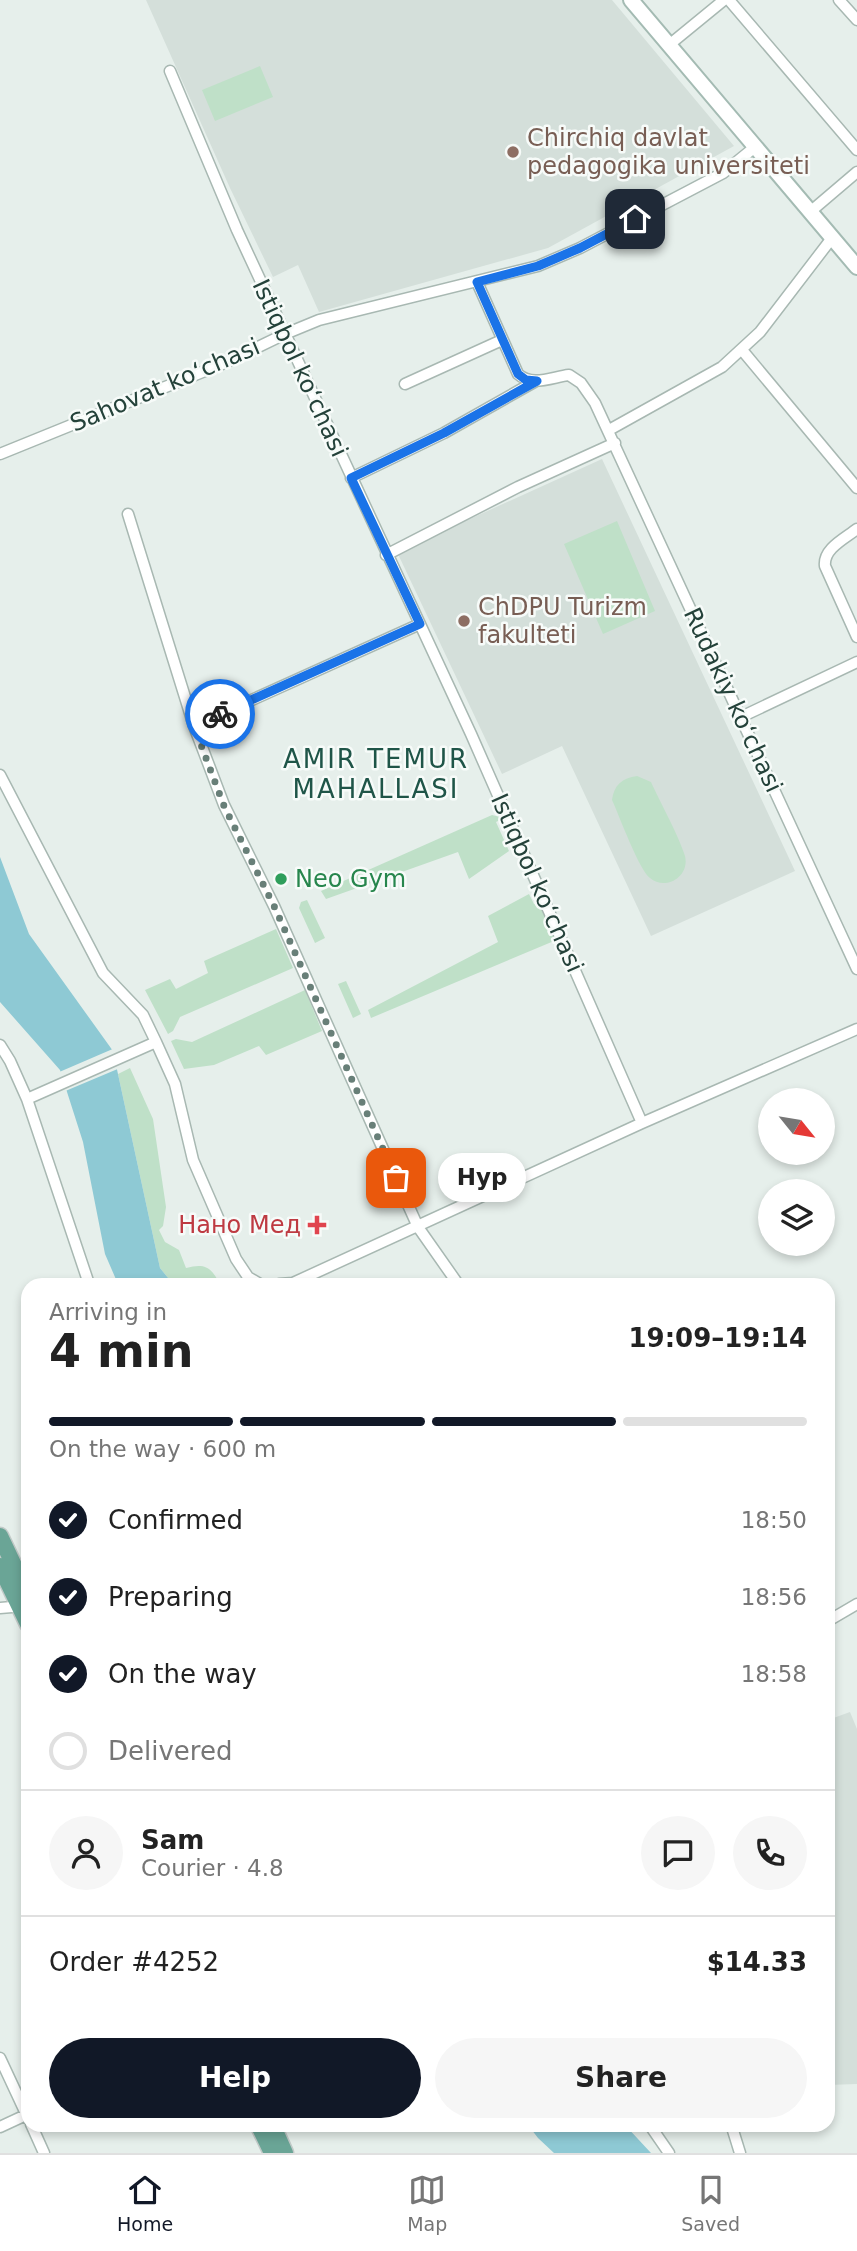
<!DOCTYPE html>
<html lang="en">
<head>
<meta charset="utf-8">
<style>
	body { margin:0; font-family:"DejaVu Sans",sans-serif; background:#f6f6f6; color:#222; height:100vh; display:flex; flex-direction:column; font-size:26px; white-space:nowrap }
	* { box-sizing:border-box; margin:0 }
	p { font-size:23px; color:#767676 }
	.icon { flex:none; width:38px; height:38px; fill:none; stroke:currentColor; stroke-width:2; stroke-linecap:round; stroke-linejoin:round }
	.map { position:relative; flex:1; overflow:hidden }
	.panel { position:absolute; left:21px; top:1278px; width:814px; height:854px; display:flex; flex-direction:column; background:#fff; border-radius:21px; box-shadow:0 4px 10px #0003 }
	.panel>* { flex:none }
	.needle { width:46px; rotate:120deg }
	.buttons { position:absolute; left:758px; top:1088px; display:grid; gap:14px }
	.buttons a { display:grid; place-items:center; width:77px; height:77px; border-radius:50%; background:#fff; box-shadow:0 4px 10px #0003; font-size:35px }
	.pin { position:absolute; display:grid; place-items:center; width:60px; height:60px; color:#fff; margin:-30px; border-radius:14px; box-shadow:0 4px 10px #0006 }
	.courier { position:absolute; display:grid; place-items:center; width:70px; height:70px; margin:-35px; border:5px solid #1a73e8; border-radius:50%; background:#fff; color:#222; box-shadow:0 2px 9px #0007 }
	.bubble { position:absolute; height:49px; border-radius:24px; background:#fff; box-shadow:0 4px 10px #0003; font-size:23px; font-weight:600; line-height:49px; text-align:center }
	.head em { font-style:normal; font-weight:600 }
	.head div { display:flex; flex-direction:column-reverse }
	.head { display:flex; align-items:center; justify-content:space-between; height:119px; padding:0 28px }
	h1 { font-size:46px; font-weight:600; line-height:52px }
	.bar { display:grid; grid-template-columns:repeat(4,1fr); gap:10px 7px; align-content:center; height:84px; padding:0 28px }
	.bar i { height:9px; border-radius:5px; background:#e0e0e0 }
	.bar .on { background:#111827 }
	.bar p { grid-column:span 4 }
	.line { display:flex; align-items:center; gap:18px; padding:0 28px; border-top:2px solid #e0e0e0 }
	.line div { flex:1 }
	.round { display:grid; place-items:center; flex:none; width:74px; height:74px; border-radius:37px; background:#f6f6f6 }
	ol { padding:0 28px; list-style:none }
	li { display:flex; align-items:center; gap:21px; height:77px }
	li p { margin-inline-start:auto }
	li .icon { padding:7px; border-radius:50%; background:#111827; color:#fff; stroke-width:4 }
	li:last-child { color:#767676 }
	li i { width:38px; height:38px; border:4px solid #e0e0e0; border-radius:50% }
	.cta { display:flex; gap:14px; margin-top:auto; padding:14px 28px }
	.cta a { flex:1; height:80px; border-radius:42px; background:#111827; color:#fff; font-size:28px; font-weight:600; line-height:80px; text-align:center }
	.cta a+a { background:#f6f6f6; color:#222 }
	.menu { display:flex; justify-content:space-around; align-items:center; height:98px; border-top:2px solid #e0e0e0; background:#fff; font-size:19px; color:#767676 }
	.menu a { display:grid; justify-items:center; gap:4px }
	.menu .on { color:#111827 }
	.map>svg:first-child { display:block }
</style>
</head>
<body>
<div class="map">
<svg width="857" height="2153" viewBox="0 0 857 2153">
	<rect width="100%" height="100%" fill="#e6efeb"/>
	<path fill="#d4dfda" d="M146 0H612L734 146 548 248 319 312 298 265 273 277 230 188Z
		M602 459 795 871 651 936 562 746 502 774 397 552Z
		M850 1712 857 1729V2084L828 2085V1720Z"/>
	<path fill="#bfe0c8" d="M260 66 273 97 215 121 202 90Z
		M617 521 655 611 603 634 564 544Z
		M637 776 651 782C660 802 679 836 685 856 690 877 665 891 650 878 639 870 619 815 612 800 614 785 622 778 637 776Z
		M492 815 504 818 496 822 509 851 469 879 458 852 326 899 321 891Z
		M529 894 534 904H539C547 912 556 930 554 941L371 1018 368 1010 498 942 488 916Z
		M307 900 325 938 315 943 299 908 301 902Z
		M276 929 293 968 180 1017 173 1031 168 1034 145 990 170 979 176 989 208 973 204 961Z
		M346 981 361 1014 353 1018 338 984Z
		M305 990 322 1031 266 1055 259 1046 214 1065 184 1069 171 1041 176 1039 192 1042Z
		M130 1068 153 1119 166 1207 163 1226 159 1230 165 1242 179 1250 186 1268C205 1263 211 1267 220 1284H173L160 1268 118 1074Z"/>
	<path fill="#8ec9d4" d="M0 857 29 934 113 1051 160 1268 173 1284H118L105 1254 83 1142 60 1070 0 1002Z
		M528 2125H625L651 2153H554L538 2138Z"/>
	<path fill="#e6efeb" d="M115 1048 120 1068 63 1092 57 1073Z"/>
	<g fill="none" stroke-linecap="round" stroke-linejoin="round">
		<defs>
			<path id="minor" d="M729 0 857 150
				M839 0 857 20
				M669 45 724 0
				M170 71 237 230 471 734 642 1123
				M810 212 857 172
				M477 282 518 374C532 387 552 377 569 375L581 383 595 403 857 969
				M742 350 857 488
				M405 384 502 340
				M609 430 722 367 760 332 832 238
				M0 454 227 362 285 334 319 320 538 266 580 248 723 173 755 147
				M351 478 444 433 536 381
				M128 514 194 726 224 805 274 906 418 1227 458 1284
				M857 529C844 539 823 549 825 566L857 637
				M386 555 518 487 615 443
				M741 717 857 662
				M194 726 420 624
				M0 775 103 973 143 1015 156 1042
				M0 1045 10 1061 27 1099 89 1284
				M27 1099 156 1042 175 1084 193 1160 236 1259 248 1277 260 1284
				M279 1284 293 1283 642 1123 857 1029
				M0 1608 12 1607 23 1602
				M828 1621 857 1604
				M0 2058 28 2118
				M31 2124 44 2153
				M649 2124 669 2153
				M731 2124 740 2153
				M0 2127 28 2114"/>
			<path id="secondary" d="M631 0 857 267"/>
			<path id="primary" d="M0 1536 28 1595
				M0 1566 28 1624
				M258 2124 272 2153
				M272 2124 285 2153"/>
		</defs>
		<use href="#minor" stroke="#a8b8b2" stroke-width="13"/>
		<use href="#secondary" stroke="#a4bbb3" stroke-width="18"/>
		<use href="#primary" stroke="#c2cac8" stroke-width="19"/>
		<use href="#minor" stroke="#fff" stroke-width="10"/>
		<use href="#secondary" stroke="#fff" stroke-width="14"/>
		<use href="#primary" stroke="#6aa596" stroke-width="16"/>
	</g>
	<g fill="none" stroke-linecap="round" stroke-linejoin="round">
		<path stroke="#687f78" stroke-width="7" stroke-dasharray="0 12.6" d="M220 714 194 726 224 806 274 906 396 1178"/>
		<path stroke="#1a73e8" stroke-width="9" d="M220 714 420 624 351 478 444 433 537 381 526 380 518 374 477 282 538 266 580 248 635 219"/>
	</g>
	<g fill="#8d6e63" stroke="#f7fbf9" stroke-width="2.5">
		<circle cx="513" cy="152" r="7"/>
		<circle cx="464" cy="621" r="7"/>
	</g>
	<circle fill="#2e9e5b" stroke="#f7fbf9" stroke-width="2.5" cx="281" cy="879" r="7"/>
	<path fill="#e0444e" stroke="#f7fbf9" stroke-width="2.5" d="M313.5 1214.5h7v7h7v7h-7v7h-7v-7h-7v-7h7z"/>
	<g text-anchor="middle" stroke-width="5" stroke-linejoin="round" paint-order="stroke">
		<g font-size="24" fill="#785e54" stroke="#f7fbf9" text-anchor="start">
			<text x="527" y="146">Chirchiq davlat<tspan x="527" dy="28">pedagogika universiteti</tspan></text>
			<text x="478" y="615">ChDPU Turizm<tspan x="478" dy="28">fakulteti</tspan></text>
		</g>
		<g font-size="24" fill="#24423a" stroke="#f7fbf9">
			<text transform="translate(300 368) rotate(65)" y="8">Istiqbol ko‘chasi</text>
			<text transform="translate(165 385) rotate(-23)" y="8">Sahovat ko‘chasi</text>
			<text transform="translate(733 700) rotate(65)" y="8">Rudakiy ko‘chasi</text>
			<text transform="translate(537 883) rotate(66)" y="8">Istiqbol ko‘chasi</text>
		</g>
		<g font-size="24" fill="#27864d" stroke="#f7fbf9" text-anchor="start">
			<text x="295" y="887">Neo Gym</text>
		</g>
		<g font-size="24" fill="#be3a42" stroke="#f7fbf9" text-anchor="end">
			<text x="301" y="1233">Нано Мед</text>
		</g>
		<g font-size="26" letter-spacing="2" fill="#1f5548" stroke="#f7fbf9">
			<text x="376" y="768">AMIR TEMUR<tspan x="376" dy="30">MAHALLASI</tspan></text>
		</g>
	</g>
</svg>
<div class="buttons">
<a><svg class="needle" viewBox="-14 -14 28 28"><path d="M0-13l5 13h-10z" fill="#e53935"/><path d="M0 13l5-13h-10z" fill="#767676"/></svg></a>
<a><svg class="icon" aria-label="layers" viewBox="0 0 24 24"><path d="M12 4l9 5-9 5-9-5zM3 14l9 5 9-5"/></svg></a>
</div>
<div class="pin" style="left:396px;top:1178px;background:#ea580c"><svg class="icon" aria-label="bag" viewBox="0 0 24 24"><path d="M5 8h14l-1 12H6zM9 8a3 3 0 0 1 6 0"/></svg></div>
<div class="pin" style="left:635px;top:219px;background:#1f2937"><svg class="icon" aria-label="home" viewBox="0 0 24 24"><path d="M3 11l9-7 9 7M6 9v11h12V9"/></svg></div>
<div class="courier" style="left:220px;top:714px"><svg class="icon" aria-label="bike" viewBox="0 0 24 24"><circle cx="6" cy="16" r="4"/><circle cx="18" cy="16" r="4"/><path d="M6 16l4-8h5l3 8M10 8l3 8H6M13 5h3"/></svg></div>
<div class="bubble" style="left:438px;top:1153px;width:88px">Нур</div>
<section class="panel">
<div class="head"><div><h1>4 min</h1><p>Arriving in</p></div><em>19:09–19:14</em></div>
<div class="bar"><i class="on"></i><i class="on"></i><i class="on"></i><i></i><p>On the way · 600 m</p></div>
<ol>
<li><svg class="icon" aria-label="check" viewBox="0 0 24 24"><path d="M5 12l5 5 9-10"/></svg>Confirmed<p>18:50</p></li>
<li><svg class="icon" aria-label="check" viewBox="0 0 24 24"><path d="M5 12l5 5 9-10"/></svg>Preparing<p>18:56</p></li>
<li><svg class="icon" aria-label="check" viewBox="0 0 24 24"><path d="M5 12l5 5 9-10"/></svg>On the way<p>18:58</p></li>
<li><i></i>Delivered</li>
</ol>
<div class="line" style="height:126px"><a class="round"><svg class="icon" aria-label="person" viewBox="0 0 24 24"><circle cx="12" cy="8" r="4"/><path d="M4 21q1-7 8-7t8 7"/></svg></a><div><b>Sam</b><p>Courier · 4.8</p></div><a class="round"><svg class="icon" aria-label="chat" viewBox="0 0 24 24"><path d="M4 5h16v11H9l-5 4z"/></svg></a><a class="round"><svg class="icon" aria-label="phone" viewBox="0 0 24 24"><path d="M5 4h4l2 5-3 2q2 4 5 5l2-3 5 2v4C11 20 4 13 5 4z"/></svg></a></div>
<div class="line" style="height:91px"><div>Order #4252</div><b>$14.33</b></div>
<div class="cta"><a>Help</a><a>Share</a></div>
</section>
</div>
<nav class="menu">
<a class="on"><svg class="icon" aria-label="home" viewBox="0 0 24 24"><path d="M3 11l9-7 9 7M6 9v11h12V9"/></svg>Home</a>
<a><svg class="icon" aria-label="map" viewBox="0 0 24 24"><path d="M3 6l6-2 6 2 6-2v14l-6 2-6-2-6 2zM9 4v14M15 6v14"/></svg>Map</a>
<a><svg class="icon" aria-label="saved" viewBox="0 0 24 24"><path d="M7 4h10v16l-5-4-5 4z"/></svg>Saved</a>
</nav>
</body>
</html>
